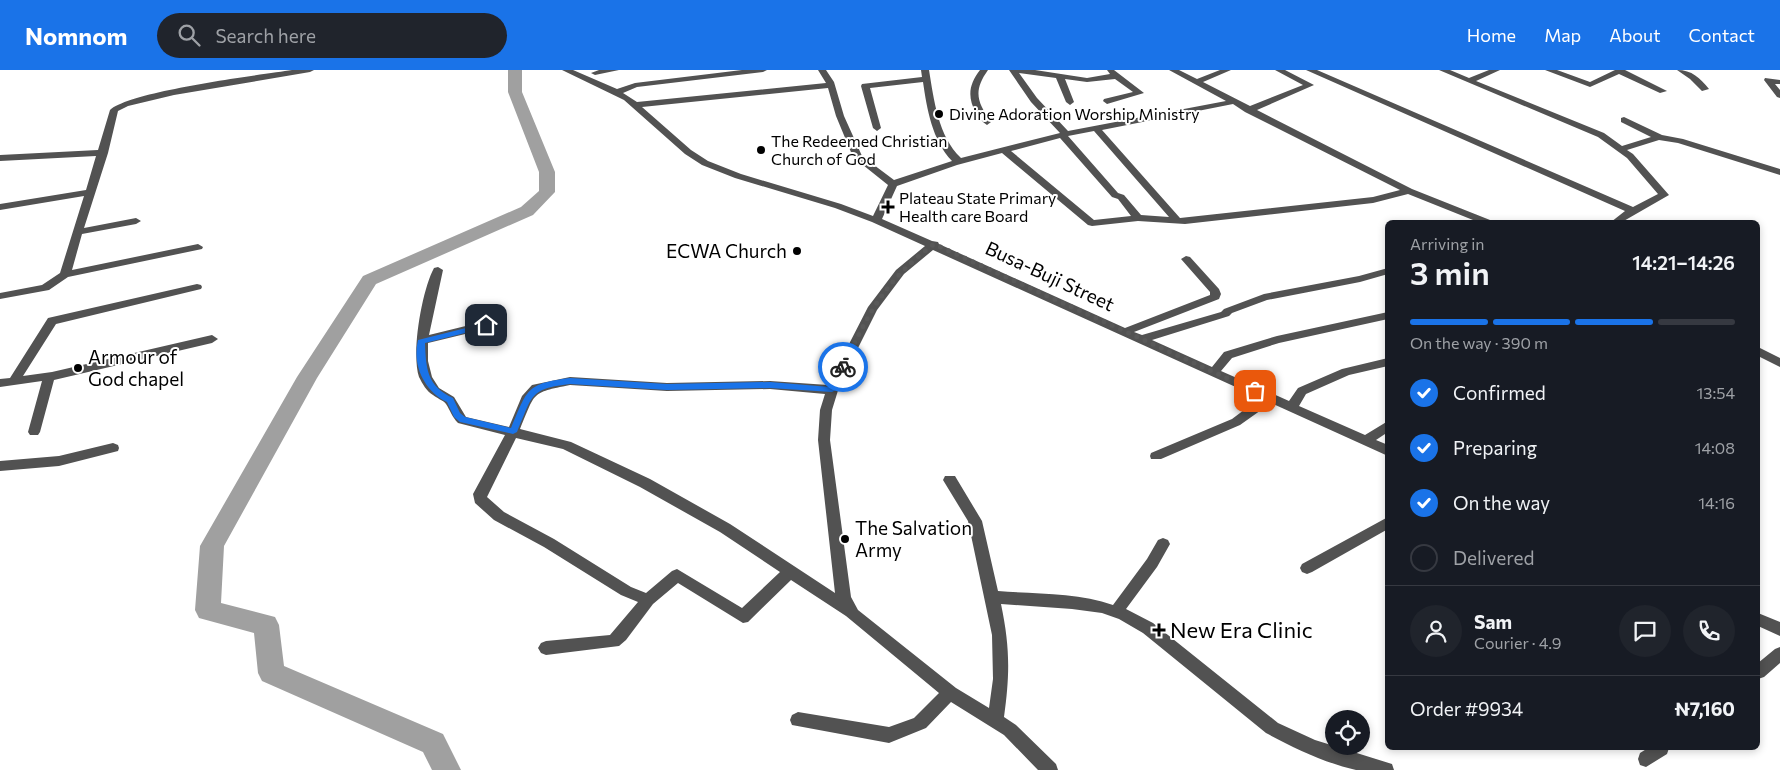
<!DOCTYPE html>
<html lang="en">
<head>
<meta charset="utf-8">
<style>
	body { margin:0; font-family:Commissioner,sans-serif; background:#20242c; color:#f1f3f6; height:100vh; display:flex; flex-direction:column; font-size:19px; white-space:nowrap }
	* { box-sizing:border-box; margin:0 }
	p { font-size:16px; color:#9ea1a6 }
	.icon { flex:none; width:28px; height:28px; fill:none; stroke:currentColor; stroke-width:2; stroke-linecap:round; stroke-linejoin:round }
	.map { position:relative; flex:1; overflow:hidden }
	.sheet { position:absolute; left:1385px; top:150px; width:375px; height:530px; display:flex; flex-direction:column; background:#171b24; border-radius:8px; box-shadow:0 2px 8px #0003 }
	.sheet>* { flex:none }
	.tools { position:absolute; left:1325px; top:640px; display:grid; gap:10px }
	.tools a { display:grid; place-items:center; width:45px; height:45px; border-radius:50%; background:#171b24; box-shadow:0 2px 8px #0003; font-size:25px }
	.pin { position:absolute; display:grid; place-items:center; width:42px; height:42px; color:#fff; margin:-21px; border-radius:10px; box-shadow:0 2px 8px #0006 }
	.courier { position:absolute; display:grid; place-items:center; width:50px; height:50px; margin:-25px; border:4px solid #1a73e8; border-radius:50%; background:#fff; color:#222; box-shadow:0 1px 6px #0007 }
	.head em { font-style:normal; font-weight:600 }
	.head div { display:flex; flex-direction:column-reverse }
	.head { display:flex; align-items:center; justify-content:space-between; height:85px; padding:0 25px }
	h1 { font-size:32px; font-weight:600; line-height:38px }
	.bar { display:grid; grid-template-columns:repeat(4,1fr); gap:8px 5px; align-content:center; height:60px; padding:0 25px }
	.bar i { height:6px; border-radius:4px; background:#363941 }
	.bar .on { background:#1a73e8 }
	.bar p { grid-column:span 4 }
	.line { display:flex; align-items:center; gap:12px; padding:0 25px; border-top:1px solid #363941 }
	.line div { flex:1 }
	.round { display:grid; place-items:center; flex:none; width:52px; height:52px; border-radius:26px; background:#20242c }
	ol { padding:0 25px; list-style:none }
	li { display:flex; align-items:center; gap:15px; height:55px }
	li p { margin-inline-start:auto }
	li .icon { padding:5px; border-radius:50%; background:#1a73e8; color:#fff; stroke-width:4 }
	li:last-child { color:#9ea1a6 }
	li i { width:28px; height:28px; border:2px solid #363941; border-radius:50% }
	header { display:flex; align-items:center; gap:30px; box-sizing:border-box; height:70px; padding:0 25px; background:#1a73e8; color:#fff }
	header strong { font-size:24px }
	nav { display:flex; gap:28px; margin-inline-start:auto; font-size:18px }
	.search { width:350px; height:45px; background:#20242c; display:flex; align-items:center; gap:12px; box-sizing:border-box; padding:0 18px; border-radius:28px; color:#9ea1a6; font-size:19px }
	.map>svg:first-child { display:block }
</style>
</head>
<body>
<header>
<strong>Nomnom</strong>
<div class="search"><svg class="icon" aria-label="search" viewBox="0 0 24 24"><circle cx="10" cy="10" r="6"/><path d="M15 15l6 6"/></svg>Search here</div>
<nav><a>Home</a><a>Map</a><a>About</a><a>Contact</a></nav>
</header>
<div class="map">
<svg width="1780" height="700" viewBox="0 0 1780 700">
	<rect width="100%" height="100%" fill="#fff"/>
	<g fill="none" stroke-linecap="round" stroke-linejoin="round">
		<path fill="#a0a0a0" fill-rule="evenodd" d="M508 0H522V22L555 102V122L533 145 376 214 317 308 224 476 221 533 275 547 279 555 284 596 443 664 461 700H432L423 682 262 611 258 603 254 563 199 548 195 540 200 476 297 307 363 206 521 137 539 121V102L508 22Z"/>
		<path fill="#525252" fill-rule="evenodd" d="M292 0H314L310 2 174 25 128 36 118 41 108 83 84 158 136 148 141 151 136 154 82 164 72 200 198 174 203 177 202 179 68 207 49 220 0 229V223L42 215 60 203 84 126 0 140V134L86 120 96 86 0 91V85L98 80 110 40C130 21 259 5 292 0Z
			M562 0H573L617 19 635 13 742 0H767L763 2 637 17 623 23 637 32 826 13 818 0H826L834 12 844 46 862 86 894 110 952 91C932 70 927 39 923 12L870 18 881 58 877 61 873 58 861 16 862 14 922 7 921 0H929C934 30 938 66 961 88L1060 63 1031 32 1009 0H1035L1087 8 1110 4 1107 0H1114L1144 23 1107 34 1103 31 1104 29 1133 22 1115 9 1087 12 1065 9 1074 32 1070 35 1066 32 1056 8 1019 3 1037 28 1068 61 1226 31 1169 0H1179L1197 9 1220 0H1231L1203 12 1250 36 1303 15 1275 0H1285L1314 15 1257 40 1412 119 1490 150 1491 152H1478L1408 124 1373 133 1185 154 1138 151 1092 156 1088 155 1002 83 957 95 897 116 882 149 932 171 938 172 939 174 1125 258 1210 225V222L1181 189 1186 186 1190 187 1219 219 1221 224 1219 229 1134 262 1142 265 1221 242 1224 239 1264 224 1359 206 1388 198V204L1360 212 1267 230 1232 243 1229 246 1152 270 1212 297 1224 282 1277 266 1388 242V249L1279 273 1232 288 1221 301 1289 331 1298 318 1342 299 1388 288V296L1349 305 1306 324 1299 336 1365 365 1388 351V362L1376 370 1388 375V386L1271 333 1240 355 1161 389H1151L1150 386 1151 383 1232 349 1260 328 933 180 904 204 877 240 840 314 832 340 830 370 851 527 858 540 956 618 989 638 993 609 992 565 968 451 943 410 945 406H955L982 451 998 521C1035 524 1078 522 1113 535L1147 489 1158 470 1163 468 1168 470 1170 474 1157 497 1126 539 1153 553 1278 653 1315 670 1392 694 1394 700C1382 700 1368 700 1356 700 1325 693 1294 678 1266 663L1143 563 1119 549 1102 543 1072 539 1001 534C1010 577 1010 604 1004 647L1016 655 1056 694 1058 700H1038L1004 665 951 632 926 658 889 673 792 655 790 650 792 645 798 642 889 657 914 648 939 623 846 546 791 510 748 552 743 553 678 513 653 534 626 570 619 576 546 585 541 583 538 578 541 573 546 571 610 565 638 532 621 525 544 477 494 450 475 433 473 424 505 365 458 353C452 347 450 340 446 334 443 330 436 328 433 325 427 322 422 313 419 307 411 283 422 220 434 198L438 197 443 200 429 265 486 251 492 255 490 258 428 273V291L432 307 439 318 454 327 466 347 509 357 522 326 532 315 570 307 667 313 770 311 828 315 868 237 896 200 925 176 872 152 835 138 735 108 702 95 685 84 624 30ZM828 18 836 46 853 87 888 115 873 146 841 134 741 104 708 91 691 80 642 37ZM1233 34 1245 42 1400 120 1373 127 1180 148 1102 60ZM1094 61 1169 147 1141 145 1124 125 1118 123 1068 66ZM1060 68 1112 127 1118 129 1131 146 1094 150 1011 81ZM570 315 667 321 770 319 825 324 820 340 818 370 835 523 730 454 650 409 571 372 520 359C536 322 530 323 570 315ZM516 368 563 379 640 417 720 462 780 502 742 538 677 499 672 501 646 523 631 517 554 469 504 442 487 427Z
			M599 0H619L595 5 591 3Z
			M980 0H988C973 21 977 32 991 52L987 55C982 52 979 48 976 43 967 27 969 14 980 0Z
			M1306 0H1317L1633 137 1658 124 1627 88 1598 67 1439 0H1450L1469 8 1489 0H1500L1476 11 1604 63 1622 76 1651 67 1621 52V48L1624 47 1662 65 1683 69 1780 99V105L1678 73 1659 70 1627 80 1633 84 1669 125 1622 152H1611L1625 141Z
			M1545 0H1557L1590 12 1615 0H1625L1667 21 1660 23 1619 4 1590 17Z
			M1677 0C1692 0 1700 8 1709 19L1702 21 1690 9Z
			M1765 8 1780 10V14H1775L1780 20V28L1777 27 1764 10Z
			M197 214 201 215 202 217 201 219 56 254 23 306 52 302 212 265 218 269 212 273 54 310 40 362 38 365H30L28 362 42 311 0 317V309L10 308 48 248Z
			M1758 277 1780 288V297L1758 286Z
			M113 373 118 375 119 378 118 381 59 396 0 401V391L59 386Z
			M1388 447V459L1312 502 1307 504 1302 502 1300 498 1302 494Z
			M1758 543 1780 552V566L1758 556Z
			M1780 577V593L1764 607 1758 609V593L1775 579Z
			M1648 678H1669L1667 684 1646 697 1640 695 1638 689 1640 683Z"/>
	</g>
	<path fill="#1a73e8" d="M486 253 490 255 489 257 425 273C426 299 427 316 453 328L460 343 465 347 511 358C528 319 525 314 570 308L667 314 770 312 830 317 840 295 846 297 836 320 832 322 770 318 667 320 570 314C528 319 533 326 517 362L513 364 460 352 454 347 447 332C424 321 412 295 418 270Z"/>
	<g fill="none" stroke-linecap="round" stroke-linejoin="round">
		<path stroke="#595959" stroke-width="5" stroke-dasharray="0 9" d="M843 297C869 242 884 212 934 174L1255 321"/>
	</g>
	<g fill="#000" stroke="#fff" stroke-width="2">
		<circle cx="939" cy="44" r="5"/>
		<circle cx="761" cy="80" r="5"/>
		<path d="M885.5 129.5h5v5h5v5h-5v5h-5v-5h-5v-5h5z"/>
		<circle cx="797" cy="181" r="5"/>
		<circle cx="78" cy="298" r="5"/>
		<circle cx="845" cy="469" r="5"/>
		<path d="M1156.5 552.5h5v5h5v5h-5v5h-5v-5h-5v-5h5z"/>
	</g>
	<g text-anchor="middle" stroke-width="4" stroke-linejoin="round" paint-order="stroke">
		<g font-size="16" fill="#000" stroke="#fff" text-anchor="start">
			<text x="949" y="50">Divine Adoration Worship Ministry</text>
			<text x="771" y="77">The Redeemed Christian<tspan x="771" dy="18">Church of God</tspan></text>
			<text x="899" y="134">Plateau State Primary<tspan x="899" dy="18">Health care Board</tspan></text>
		</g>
		<g font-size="19" fill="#000" stroke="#fff" text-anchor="start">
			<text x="787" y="188" text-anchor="end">ECWA Church</text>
			<text x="88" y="294">Armour of<tspan x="88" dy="22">God chapel</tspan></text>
			<text x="855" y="465">The Salvation<tspan x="855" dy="22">Army</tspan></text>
		</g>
		<g font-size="19" fill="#000" stroke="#fff">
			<text transform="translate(1050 206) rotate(25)" y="7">Busa-Buji Street</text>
		</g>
		<g font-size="22" fill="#000" stroke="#fff" text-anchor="start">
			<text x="1170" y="568">New Era Clinic</text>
		</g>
	</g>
</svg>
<div class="tools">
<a><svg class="icon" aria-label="locate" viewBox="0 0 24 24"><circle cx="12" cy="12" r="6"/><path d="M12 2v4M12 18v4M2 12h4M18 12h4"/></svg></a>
</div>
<div class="pin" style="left:1255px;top:321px;background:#ea580c"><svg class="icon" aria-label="bag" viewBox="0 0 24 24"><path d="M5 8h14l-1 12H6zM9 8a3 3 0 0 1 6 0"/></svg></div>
<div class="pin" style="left:486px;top:255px;background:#1f2937"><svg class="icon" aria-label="home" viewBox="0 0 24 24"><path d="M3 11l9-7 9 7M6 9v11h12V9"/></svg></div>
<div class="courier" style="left:843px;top:297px"><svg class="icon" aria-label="bike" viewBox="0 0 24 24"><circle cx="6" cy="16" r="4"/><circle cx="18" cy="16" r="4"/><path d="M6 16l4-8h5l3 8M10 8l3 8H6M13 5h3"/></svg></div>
<section class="sheet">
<div class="head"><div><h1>3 min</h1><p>Arriving in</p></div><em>14:21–14:26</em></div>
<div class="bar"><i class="on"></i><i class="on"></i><i class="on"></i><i></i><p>On the way · 390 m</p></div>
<ol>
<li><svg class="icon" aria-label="check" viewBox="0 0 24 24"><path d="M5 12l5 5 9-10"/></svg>Confirmed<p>13:54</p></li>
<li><svg class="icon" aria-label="check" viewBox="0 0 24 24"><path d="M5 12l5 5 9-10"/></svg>Preparing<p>14:08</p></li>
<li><svg class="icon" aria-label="check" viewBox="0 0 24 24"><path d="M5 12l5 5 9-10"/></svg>On the way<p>14:16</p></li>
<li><i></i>Delivered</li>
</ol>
<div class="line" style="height:90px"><a class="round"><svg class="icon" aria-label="person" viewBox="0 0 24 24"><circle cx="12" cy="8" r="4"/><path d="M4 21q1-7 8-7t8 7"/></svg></a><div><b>Sam</b><p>Courier · 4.9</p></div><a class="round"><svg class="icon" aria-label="chat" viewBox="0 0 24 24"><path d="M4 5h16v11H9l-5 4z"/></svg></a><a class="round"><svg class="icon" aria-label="phone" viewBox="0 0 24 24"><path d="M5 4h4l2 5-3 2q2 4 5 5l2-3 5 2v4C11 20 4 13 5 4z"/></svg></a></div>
<div class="line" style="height:65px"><div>Order #9934</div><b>₦7,160</b></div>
</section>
</div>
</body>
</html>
